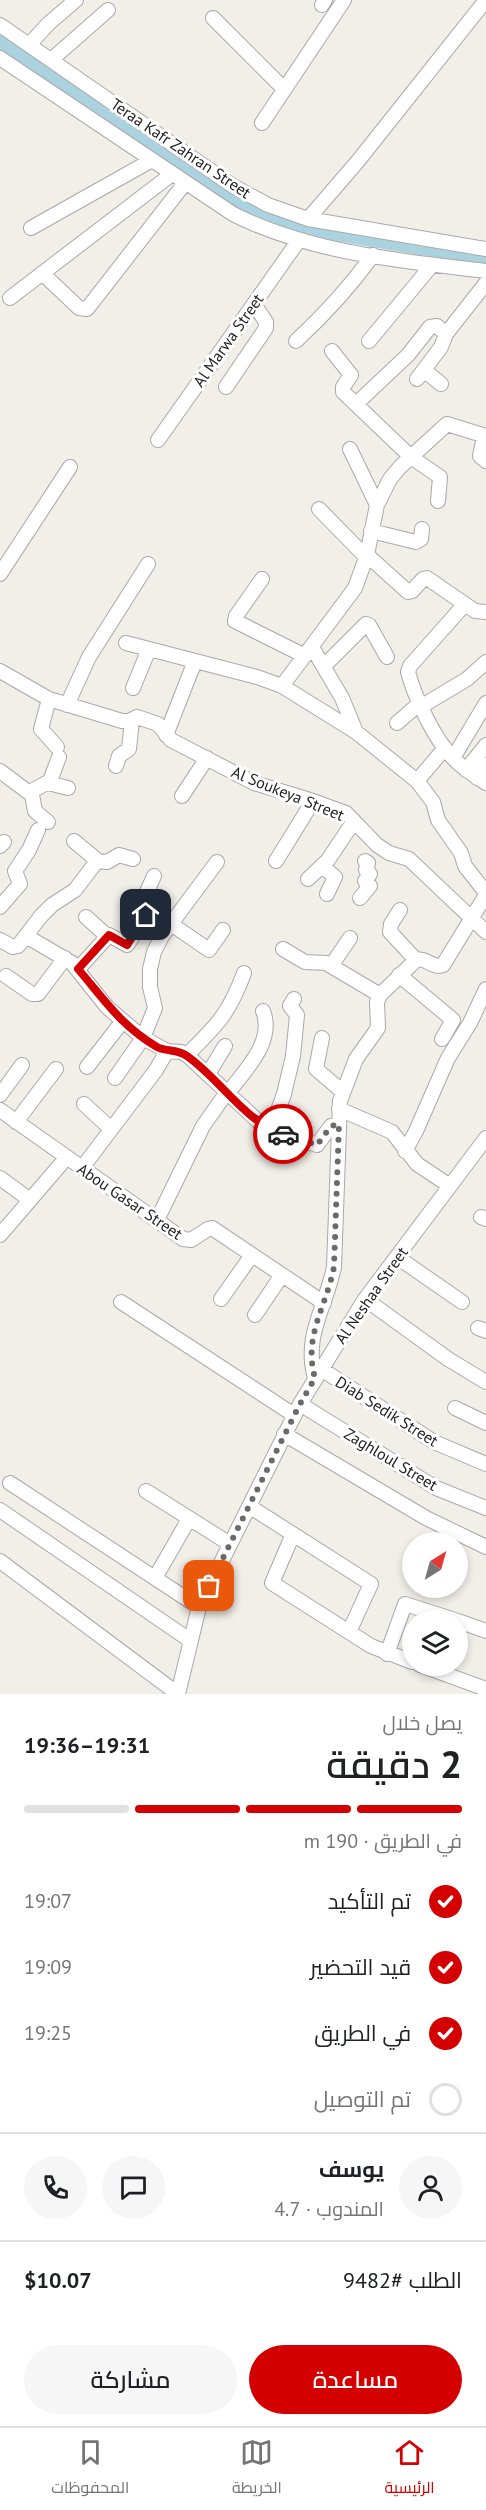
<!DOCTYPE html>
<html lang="ar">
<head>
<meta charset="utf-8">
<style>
	body { margin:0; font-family:"PT Sans",Cairo,sans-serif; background:#f6f6f6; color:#202124; direction:rtl; height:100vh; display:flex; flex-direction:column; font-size:22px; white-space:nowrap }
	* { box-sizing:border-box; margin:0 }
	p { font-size:20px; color:#757577 }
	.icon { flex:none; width:33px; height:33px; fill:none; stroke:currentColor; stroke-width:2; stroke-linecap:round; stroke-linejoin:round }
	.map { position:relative; height:1694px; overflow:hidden; direction:ltr }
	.panel { display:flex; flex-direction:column; background:#fff; flex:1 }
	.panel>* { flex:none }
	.needle { width:39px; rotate:37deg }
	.controls { position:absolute; left:402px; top:1532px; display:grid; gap:12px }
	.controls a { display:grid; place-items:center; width:66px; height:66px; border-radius:50%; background:#fff; box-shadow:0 3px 9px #0003; font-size:30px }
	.pin { position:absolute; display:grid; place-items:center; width:51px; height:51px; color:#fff; margin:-26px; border-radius:12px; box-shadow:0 3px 9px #0006 }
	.courier { position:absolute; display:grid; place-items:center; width:60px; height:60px; margin:-30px; border:4px solid #d40000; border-radius:50%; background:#fff; color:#222; box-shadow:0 2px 8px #0007 }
	.headline em { font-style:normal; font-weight:600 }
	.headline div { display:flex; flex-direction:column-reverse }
	.headline { display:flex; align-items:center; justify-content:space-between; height:102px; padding:0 24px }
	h1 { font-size:39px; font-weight:600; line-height:45px }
	.bar { display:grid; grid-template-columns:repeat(4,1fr); gap:9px 6px; align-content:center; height:72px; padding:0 24px }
	.bar i { height:8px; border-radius:4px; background:#e0e0e0 }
	.bar .selected { background:#d40000 }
	.bar p { grid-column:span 4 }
	.line { display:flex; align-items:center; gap:15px; padding:0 24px; border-top:2px solid #e0e0e0 }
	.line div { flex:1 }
	.round { display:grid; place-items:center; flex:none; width:63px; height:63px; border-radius:32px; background:#f6f6f6 }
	ol { padding:0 24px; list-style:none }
	li { display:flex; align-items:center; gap:18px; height:66px }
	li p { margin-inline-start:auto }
	li .icon { padding:6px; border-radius:50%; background:#d40000; color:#fff; stroke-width:4 }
	li:last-child { color:#757577 }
	li i { width:33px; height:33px; border:3px solid #e0e0e0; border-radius:50% }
	.action { display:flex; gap:12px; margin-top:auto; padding:12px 24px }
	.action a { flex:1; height:69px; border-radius:36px; background:#d40000; color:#fff; font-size:24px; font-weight:600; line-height:69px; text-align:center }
	.action a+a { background:#f6f6f6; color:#202124 }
	.dock { display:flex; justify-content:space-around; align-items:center; height:84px; border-top:2px solid #e0e0e0; background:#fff; font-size:16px; color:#757577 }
	.dock a { display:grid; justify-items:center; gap:3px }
	.dock .selected { color:#d40000 }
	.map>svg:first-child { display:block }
</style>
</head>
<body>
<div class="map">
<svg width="486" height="1694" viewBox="0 0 486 1694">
	<rect width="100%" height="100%" fill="#f2efe9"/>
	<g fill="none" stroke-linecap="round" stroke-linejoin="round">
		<path stroke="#aad3df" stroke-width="14" d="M0 41 161 154 223 193 289 226 486 259"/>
		<defs>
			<path id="minor" d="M322 5 325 0
				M213 18 284 89
				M0 25 233 186 268 205 308 219 486 249
				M29 45 48 24 76 0
				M0 58 233 214C310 253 401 261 486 271
				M51 60 108 10
				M262 123 344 0
				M308 219 358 161 486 0
				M31 228 152 160
				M42 273 79 308 87 309 185 183
				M10 298 172 174
				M296 341C325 314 350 287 373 255
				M369 341 432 265
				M332 351 351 375 343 387V392L411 457 440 477 438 501
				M424 370 441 384
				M417 379 441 347 446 334 486 283
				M226 387 266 328V322L254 304
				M356 404 408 355 430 327 437 326 446 334
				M484 436 480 456 486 461
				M158 440 299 240
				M350 449 377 505
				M319 509 367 558
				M371 531 416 542 421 539 422 529
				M367 555 408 592 412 591 423 579 427 578 475 611 486 612
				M0 574 70 467
				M262 579 236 616 235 621 305 656
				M465 604 410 666 408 672C415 698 434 738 452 757 462 768 474 775 486 783
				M126 643 257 677 282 686 356 732 417 781 433 802 438 820 461 853 465 866 486 893
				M312 647 342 698 356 732
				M324 666 366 624 369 625 387 657
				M0 671 49 699 122 721H129L137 717 158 724 171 740 254 783 313 801 346 813 377 845 389 853 409 859 486 932
				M282 686 355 588 367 555 377 505 390 479 400 467 447 424 486 436
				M133 688 149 649
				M49 699 41 729 57 747
				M67 705 89 657 148 564
				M422 706 467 679 486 662
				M397 723 420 703
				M166 735 195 661
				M453 758 486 703
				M116 766 119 756 129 749 132 720
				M466 770 486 745
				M0 771 32 795 35 811 48 822
				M477 778 486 765
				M417 781 445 748
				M48 783 68 788
				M30 792 50 781 59 757
				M182 796 207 758
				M74 841 98 861
				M0 846 4 842
				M276 861 313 801
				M322 866 335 877 327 894
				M308 879 328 860 354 821
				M360 898 370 886 365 881 370 874 366 870 368 863 365 861
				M0 907 20 884 15 871 29 850 38 830
				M400 910 391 924 390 932 416 960
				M86 917 107 936
				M171 924 209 950 223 930
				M26 936 72 963 107 1007 143 1038 167 1051 181 1052 187 1055 261 1124 271 1130 317 1145 331 1126 339 1124
				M0 940 13 947 18 946 41 916 52 905 75 890 97 861 107 862 119 855 133 859
				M283 949 305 962 326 963 380 995
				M331 966 350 938
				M78 969 109 935 127 945 146 917 142 903 154 876
				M399 975 453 1020 442 1039
				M6 976 32 994H38L65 958
				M322 1038 316 1069 343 1092
				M187 1055C217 1025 229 1014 244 973
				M87 1067 122 1022
				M208 1074 225 1046
				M115 1078 143 1038 155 1008 150 987V969L154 952 162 936 217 862
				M228 1093C245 1070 275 1042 263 1011
				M0 1095 22 1065
				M84 1104 111 1129
				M339 1109 392 1132 417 1164 450 1186
				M0 1110 183 1239 191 1240 208 1229 212 1228 324 1303
				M16 1122 56 1069
				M271 1130 284 1094 293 1056 297 1015 290 1006 294 999
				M405 1151 416 1131 448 1058 470 1023 486 989
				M82 1168 156 1070 167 1051
				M0 1178 30 1200
				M481 1217 486 1219
				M157 1220 203 1126 227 1092
				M0 1235 67 1157
				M397 1257 462 1302
				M221 1299 252 1255
				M365 1299 448 1359 486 1382
				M121 1302 294 1415
				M255 1315 282 1275
				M478 1328 486 1331
				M321 1369 434 1442 486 1464
				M315 1378C303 1336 326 1307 334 1267L340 1101 356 1059 378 1028 377 1002 380 995 416 960C426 957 433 969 443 965L486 895
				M300 1404 436 1488 486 1508
				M455 1408 486 1423
				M284 1434 426 1518 486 1547
				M10 1483 199 1607
				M146 1491 230 1544
				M249 1506 371 1584 349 1632
				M0 1510 191 1641
				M293 1534 272 1583 371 1646 412 1662
				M0 1561 178 1694
				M155 1578 189 1519
				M458 1621 486 1631
				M387 1654 405 1604 455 1620
				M420 1665 486 1689
				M178 1694 199 1607 300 1404 365 1299 486 1138"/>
		</defs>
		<use href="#minor" stroke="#a9a9a9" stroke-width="16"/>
		<use href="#minor" stroke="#fff" stroke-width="14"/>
	</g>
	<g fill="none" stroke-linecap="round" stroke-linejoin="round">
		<path stroke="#6b6a68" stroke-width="6" stroke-dasharray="0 10.8" d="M209 1586 300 1404 315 1378C303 1336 326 1308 334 1267L339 1124 331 1126 317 1145 283 1134"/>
		<path stroke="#d40000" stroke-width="8" d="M146 915 127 945 109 935 78 969C104 999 121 1026 157 1047 167 1052 178 1049 187 1056 221 1080 243 1120 283 1134"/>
	</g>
	<g text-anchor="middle" stroke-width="6" stroke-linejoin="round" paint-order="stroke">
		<g font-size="16" fill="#222" stroke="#fff">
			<text transform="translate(181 148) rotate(34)" y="6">Teraa Kafr Zahran Street</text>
			<text transform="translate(228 340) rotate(-55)" y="6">Al Marwa Street</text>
			<text transform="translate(288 793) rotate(22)" y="6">Al Soukeya Street</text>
			<text transform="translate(130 1201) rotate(34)" y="6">Abou Gasar Street</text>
			<text transform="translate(371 1295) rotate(-55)" y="6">Al Neshaa Street</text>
			<text transform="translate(387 1411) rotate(32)" y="6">Diab Sedik Street</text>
			<text transform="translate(391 1459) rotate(31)" y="6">Zaghloul Street</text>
		</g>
	</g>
</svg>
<div class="controls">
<a><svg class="needle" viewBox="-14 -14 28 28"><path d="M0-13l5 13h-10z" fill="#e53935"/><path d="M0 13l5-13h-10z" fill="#757577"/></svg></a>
<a><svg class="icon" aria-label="layers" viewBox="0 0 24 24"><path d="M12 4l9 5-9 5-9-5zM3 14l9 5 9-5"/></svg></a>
</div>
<div class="pin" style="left:209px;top:1586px;background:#ea580c"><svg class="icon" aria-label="bag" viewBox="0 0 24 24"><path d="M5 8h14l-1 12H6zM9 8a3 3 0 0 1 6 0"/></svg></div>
<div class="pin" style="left:146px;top:915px;background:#1f2937"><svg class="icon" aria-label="home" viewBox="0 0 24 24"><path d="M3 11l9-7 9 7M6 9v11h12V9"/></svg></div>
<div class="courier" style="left:283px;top:1134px"><svg class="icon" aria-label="car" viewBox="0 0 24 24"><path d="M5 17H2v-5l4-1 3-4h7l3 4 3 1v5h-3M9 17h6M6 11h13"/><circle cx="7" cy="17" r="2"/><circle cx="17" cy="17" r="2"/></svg></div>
</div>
<section class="panel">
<div class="headline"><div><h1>2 دقيقة</h1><p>يصل خلال</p></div><em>19:31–19:36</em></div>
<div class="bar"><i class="selected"></i><i class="selected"></i><i class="selected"></i><i></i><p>في الطريق · 190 m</p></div>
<ol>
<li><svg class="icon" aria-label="check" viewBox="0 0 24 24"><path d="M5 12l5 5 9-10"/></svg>تم التأكيد<p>19:07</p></li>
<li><svg class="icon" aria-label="check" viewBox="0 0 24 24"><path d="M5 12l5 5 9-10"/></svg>قيد التحضير<p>19:09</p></li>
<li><svg class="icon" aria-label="check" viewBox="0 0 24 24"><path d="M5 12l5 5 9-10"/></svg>في الطريق<p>19:25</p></li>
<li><i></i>تم التوصيل</li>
</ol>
<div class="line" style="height:108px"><a class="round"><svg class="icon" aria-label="person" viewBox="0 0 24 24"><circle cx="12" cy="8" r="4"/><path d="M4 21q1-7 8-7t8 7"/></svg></a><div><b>يوسف</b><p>المندوب · 4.7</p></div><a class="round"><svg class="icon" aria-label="chat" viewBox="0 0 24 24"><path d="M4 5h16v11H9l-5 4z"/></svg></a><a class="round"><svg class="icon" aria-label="phone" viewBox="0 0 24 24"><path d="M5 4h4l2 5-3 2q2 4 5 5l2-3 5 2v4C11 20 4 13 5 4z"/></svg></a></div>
<div class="line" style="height:78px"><div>الطلب #9482</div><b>$10.07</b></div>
<div class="action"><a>مساعدة</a><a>مشاركة</a></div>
</section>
<nav class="dock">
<a class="selected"><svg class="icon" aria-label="home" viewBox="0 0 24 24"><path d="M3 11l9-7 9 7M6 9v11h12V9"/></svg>الرئيسية</a>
<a><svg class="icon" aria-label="map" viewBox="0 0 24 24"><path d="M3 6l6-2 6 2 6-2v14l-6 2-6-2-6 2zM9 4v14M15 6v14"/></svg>الخريطة</a>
<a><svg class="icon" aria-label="saved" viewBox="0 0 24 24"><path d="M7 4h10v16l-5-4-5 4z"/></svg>المحفوظات</a>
</nav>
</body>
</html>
